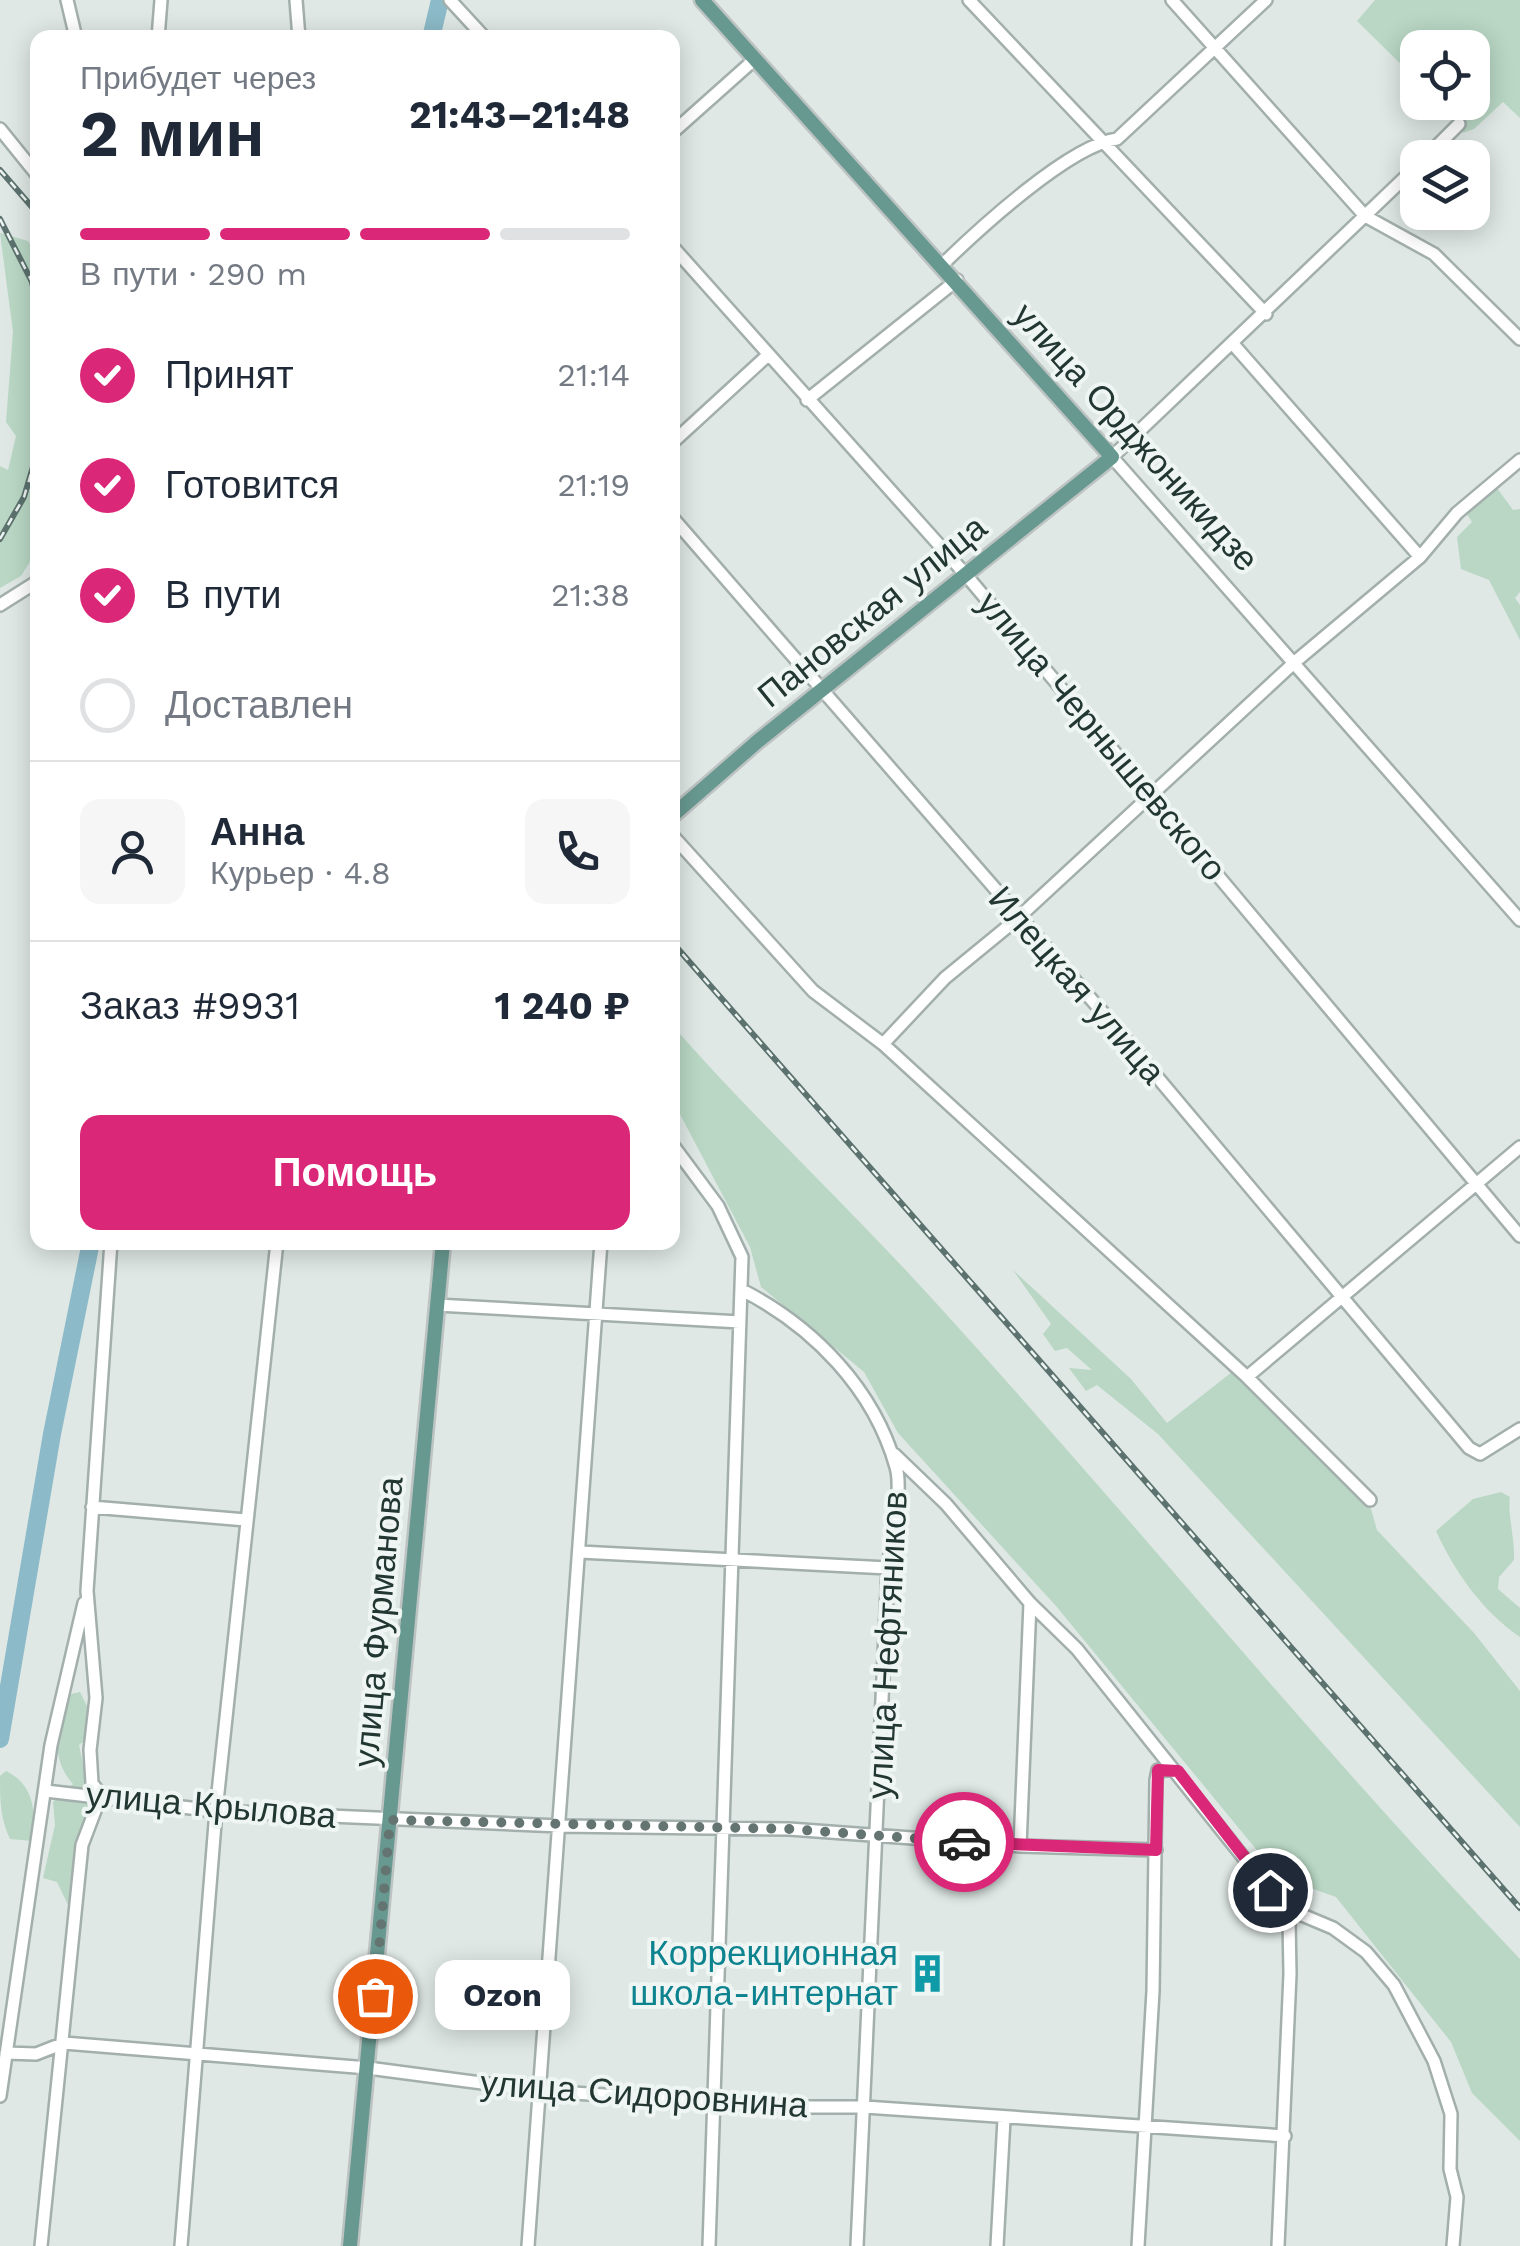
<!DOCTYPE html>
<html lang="ru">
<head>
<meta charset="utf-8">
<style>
	body { margin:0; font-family:"Work Sans",sans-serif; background:#f6f6f7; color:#1f2937; height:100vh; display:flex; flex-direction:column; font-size:38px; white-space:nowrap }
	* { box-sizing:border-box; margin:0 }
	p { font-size:32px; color:#747a83 }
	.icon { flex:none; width:55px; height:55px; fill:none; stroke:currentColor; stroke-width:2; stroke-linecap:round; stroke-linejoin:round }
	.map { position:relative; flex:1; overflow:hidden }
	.side { position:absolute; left:30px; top:30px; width:650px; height:1220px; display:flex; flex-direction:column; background:#fff; border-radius:20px; box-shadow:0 5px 25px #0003 }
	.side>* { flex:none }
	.fabs { position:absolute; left:1400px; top:30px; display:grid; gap:20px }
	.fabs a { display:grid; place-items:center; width:90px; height:90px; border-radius:20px; background:#fff; box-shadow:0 5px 25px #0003; font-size:50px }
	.pin { position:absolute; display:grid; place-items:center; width:85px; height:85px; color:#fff; margin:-42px; border:5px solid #fff; border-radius:50%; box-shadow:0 2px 10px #0007 }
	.courier { position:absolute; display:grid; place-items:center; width:100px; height:100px; margin:-50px; border:8px solid #db2777; border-radius:50%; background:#fff; color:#222; box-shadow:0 2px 12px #0007 }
	.bubble { position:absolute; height:70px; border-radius:20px; background:#fff; box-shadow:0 5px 25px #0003; font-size:32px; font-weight:700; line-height:70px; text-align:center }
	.headline em { font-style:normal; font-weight:700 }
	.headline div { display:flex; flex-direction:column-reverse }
	.headline { display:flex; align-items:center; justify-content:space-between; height:170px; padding:0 50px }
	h1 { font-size:65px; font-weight:700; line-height:75px }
	.bar { display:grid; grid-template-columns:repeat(4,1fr); gap:15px 10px; align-content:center; height:120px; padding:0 50px }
	.bar i { height:12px; border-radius:8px; background:#e0e1e3 }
	.bar .active { background:#db2777 }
	.bar p { grid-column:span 4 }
	.line { display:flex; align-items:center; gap:25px; padding:0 50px; border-top:2px solid #e0e1e3 }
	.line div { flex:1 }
	.round { display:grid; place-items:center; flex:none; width:105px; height:105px; border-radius:20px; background:#f6f6f7 }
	ol { padding:0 50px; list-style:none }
	li { display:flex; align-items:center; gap:30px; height:110px }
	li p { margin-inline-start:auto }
	li .icon { padding:10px; border-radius:50%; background:#db2777; color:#fff; stroke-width:4 }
	li:last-child { color:#747a83 }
	li i { width:55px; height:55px; border:5px solid #e0e1e3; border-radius:50% }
	.button { display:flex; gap:20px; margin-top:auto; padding:20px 50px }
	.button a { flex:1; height:115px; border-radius:20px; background:#db2777; color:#fff; font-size:40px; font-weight:700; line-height:115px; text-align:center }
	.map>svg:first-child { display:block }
</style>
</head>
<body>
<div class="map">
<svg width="1520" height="2246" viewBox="0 0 1520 2246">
	<rect width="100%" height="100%" fill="#dfe8e5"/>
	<path fill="#b9d7c4" d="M1375 0H1520V118L1503 102 1474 129 1463 133V122L1441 103 1472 102V48H1418L1417 80 1357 21Z
		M0 233 28 241 37 257 38 549 21 576 0 588V466L8 470 16 436 6 422 13 332Z
		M1497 488 1513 510 1520 509V592L1515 598 1520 605V640L1489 580 1461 569 1457 537 1472 522 1466 513Z
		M672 1025C757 1122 851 1209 937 1304 1134 1520 1318 1748 1520 1959V2141L1472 2093 1451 2042 1336 1897 1279 1877 1056 1606 898 1433 864 1372 761 1287 750 1247 673 1101Z
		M1013 1270 1131 1379 1167 1423 1232 1372 1371 1509 1377 1530 1474 1633 1520 1691V1827L1158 1434 1097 1385 1086 1391 1069 1368 1092 1370 1067 1348 1055 1351 1043 1334 1051 1324Z
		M1501 1492 1510 1497C1507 1511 1515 1539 1514 1560L1499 1577 1498 1589 1520 1608V1637C1482 1611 1455 1572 1436 1531L1473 1499Z
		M80 1692 91 1714 88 1738 79 1745 91 1803 82 1826 69 1907 57 1882 43 1878 55 1825 53 1802 73 1784C50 1759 56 1726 67 1695Z
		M6 1771C35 1785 36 1813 32 1841L10 1839C0 1818 0 1799 0 1776Z"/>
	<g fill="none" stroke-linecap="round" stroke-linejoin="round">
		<path stroke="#8cbac8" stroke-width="18" d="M431 38 440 0
			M0 1739 52 1434 91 1242"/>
		<defs>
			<path id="minor" d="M67 0 76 38
				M296 0 299 38
				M450 0 485 38
				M969 0 1266 314
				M1172 0 1365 216 1434 254 1520 339
				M158 38 161 0
				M0 129 38 176
				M672 133 755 59
				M1425 158 1459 124
				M1418 165 1112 457 1520 920
				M672 246 966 575 1520 1236
				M943 264C979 229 1070 145 1117 139L1266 0
				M1233 344 1420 557
				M807 400 957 280
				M672 443 768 355
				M672 517 1111 1022 1469 1448 1480 1454 1520 1429
				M0 605 38 581
				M672 835 813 991 883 1044 1247 1377 1370 1500
				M883 1044 945 978 1017 919 1296 661 1420 557 1457 513 1520 460
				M672 1144 718 1206 742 1257 709 2246
				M742 1290C814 1327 874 1389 896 1467 903 1490 891 1543 888 1568L857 2246
				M437 1305 740 1322
				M1247 1377 1520 1147
				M894 1454 946 1504 1030 1603 1077 1649 1283 1907 1289 1921 1290 1974 1278 2246
				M92 1507 246 1520
				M580 1552 888 1568
				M46 1791 216 1811 560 1826 789 1829 1020 1846 1156 1850
				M1020 1846 1030 1603
				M1283 1907 1333 1928 1366 1952 1394 1985 1434 2061 1451 2114 1450 2169 1457 2197 1453 2246
				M6 2053 36 2054 64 2043 368 2068 542 2091 790 2107H865L1285 2136
				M0 2096 51 1745 84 1603
				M41 2246 82 1845 101 1795 92 1783 90 1750 96 1698 87 1591 111 1242
				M181 2246 216 1811 277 1242
				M528 2246 601 1242
				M997 2246 1004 2119
				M1138 2246 1153 1991 1156 1780 1158 1770H1170"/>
			<path id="major" d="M672 816 758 741 1112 457 702 0
				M350 2246 443 1242"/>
		</defs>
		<use href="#minor" stroke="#a3afac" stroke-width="16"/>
		<use href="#major" stroke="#bdc3c2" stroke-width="19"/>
		<use href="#minor" stroke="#fff" stroke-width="11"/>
		<use href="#major" stroke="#689990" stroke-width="14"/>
		<defs>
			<path id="rail" d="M0 170 38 214
				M0 219 32 282 38 312
				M0 539 24 497 38 450
				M672 942 1520 1908"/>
		</defs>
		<use href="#rail" stroke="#5c726e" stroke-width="6"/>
		<use href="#rail" stroke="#eef5f2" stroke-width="2.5" stroke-dasharray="8" stroke-linecap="butt"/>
	</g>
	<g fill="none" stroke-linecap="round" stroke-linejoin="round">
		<path stroke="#647471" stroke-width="10" stroke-dasharray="0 18" d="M375 1996 390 1820 789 1829 964 1842"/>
		<path stroke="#db2777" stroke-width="12" d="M964 1842 1156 1850 1158 1770 1178 1771 1270 1890"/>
	</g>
	<defs>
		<symbol id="building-bare" viewBox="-9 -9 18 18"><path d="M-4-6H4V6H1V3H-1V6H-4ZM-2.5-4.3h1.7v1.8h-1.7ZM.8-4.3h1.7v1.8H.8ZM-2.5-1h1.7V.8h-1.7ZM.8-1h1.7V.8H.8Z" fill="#0f9aa8" stroke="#eef5f2" stroke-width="2.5" paint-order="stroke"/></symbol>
	</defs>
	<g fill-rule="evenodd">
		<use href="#building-bare" x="900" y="1946" width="55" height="55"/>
	</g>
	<g text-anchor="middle" stroke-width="8" stroke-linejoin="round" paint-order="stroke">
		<g font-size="35" fill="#223632" stroke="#eef5f2">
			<text transform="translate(1136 437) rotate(48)" y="12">улица Орджоникидзе</text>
			<text transform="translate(872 611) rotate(-39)" y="12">Пановская улица</text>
			<text transform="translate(1102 736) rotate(50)" y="12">улица Чернышевского</text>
			<text transform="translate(1077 985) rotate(49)" y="12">Илецкая улица</text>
			<text transform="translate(378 1622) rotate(-85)" y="12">улица Фурманова</text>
			<text transform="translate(887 1645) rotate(-87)" y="12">улица Нефтяников</text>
			<text transform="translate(211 1805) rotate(5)" y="12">улица Крылова</text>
			<text transform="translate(644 2094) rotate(4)" y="12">улица Сидоровнина</text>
		</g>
		<g font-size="35" fill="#0d838f" stroke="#eef5f2" text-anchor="end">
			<text x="898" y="1965">Коррекционная<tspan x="898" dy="40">школа-интернат</tspan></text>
		</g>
	</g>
</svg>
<div class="fabs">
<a><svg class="icon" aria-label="locate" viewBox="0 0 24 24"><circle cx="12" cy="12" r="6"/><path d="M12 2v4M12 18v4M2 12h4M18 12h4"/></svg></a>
<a><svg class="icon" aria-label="layers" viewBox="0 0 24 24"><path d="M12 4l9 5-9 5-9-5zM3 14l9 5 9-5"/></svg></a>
</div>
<div class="pin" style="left:375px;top:1996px;background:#ea580c"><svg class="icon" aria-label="bag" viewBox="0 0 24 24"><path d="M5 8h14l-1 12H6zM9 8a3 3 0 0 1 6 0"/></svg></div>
<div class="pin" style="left:1270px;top:1890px;background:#1f2937"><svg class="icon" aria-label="home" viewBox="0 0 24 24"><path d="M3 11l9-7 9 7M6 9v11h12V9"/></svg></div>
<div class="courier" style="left:964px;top:1842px"><svg class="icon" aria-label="car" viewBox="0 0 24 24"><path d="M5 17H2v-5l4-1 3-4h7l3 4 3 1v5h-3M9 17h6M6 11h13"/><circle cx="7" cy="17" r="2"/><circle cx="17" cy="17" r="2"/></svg></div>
<div class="bubble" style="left:435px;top:1960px;width:135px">Ozon</div>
<section class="side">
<div class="headline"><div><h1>2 мин</h1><p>Прибудет через</p></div><em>21:43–21:48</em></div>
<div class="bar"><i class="active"></i><i class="active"></i><i class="active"></i><i></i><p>В пути · 290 m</p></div>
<ol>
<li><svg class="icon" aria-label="check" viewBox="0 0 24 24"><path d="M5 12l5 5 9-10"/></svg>Принят<p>21:14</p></li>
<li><svg class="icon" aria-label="check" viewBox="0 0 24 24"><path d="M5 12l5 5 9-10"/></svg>Готовится<p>21:19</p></li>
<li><svg class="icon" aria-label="check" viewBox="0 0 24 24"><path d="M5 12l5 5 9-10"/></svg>В пути<p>21:38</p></li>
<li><i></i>Доставлен</li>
</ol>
<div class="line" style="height:180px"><a class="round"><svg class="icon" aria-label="person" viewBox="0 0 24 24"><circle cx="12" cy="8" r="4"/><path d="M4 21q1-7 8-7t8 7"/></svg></a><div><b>Анна</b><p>Курьер · 4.8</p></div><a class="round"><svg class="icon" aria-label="phone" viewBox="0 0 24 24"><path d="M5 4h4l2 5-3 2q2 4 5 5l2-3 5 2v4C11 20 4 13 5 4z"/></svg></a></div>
<div class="line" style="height:130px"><div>Заказ #9931</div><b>1 240 ₽</b></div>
<div class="button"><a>Помощь</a></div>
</section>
</div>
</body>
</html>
